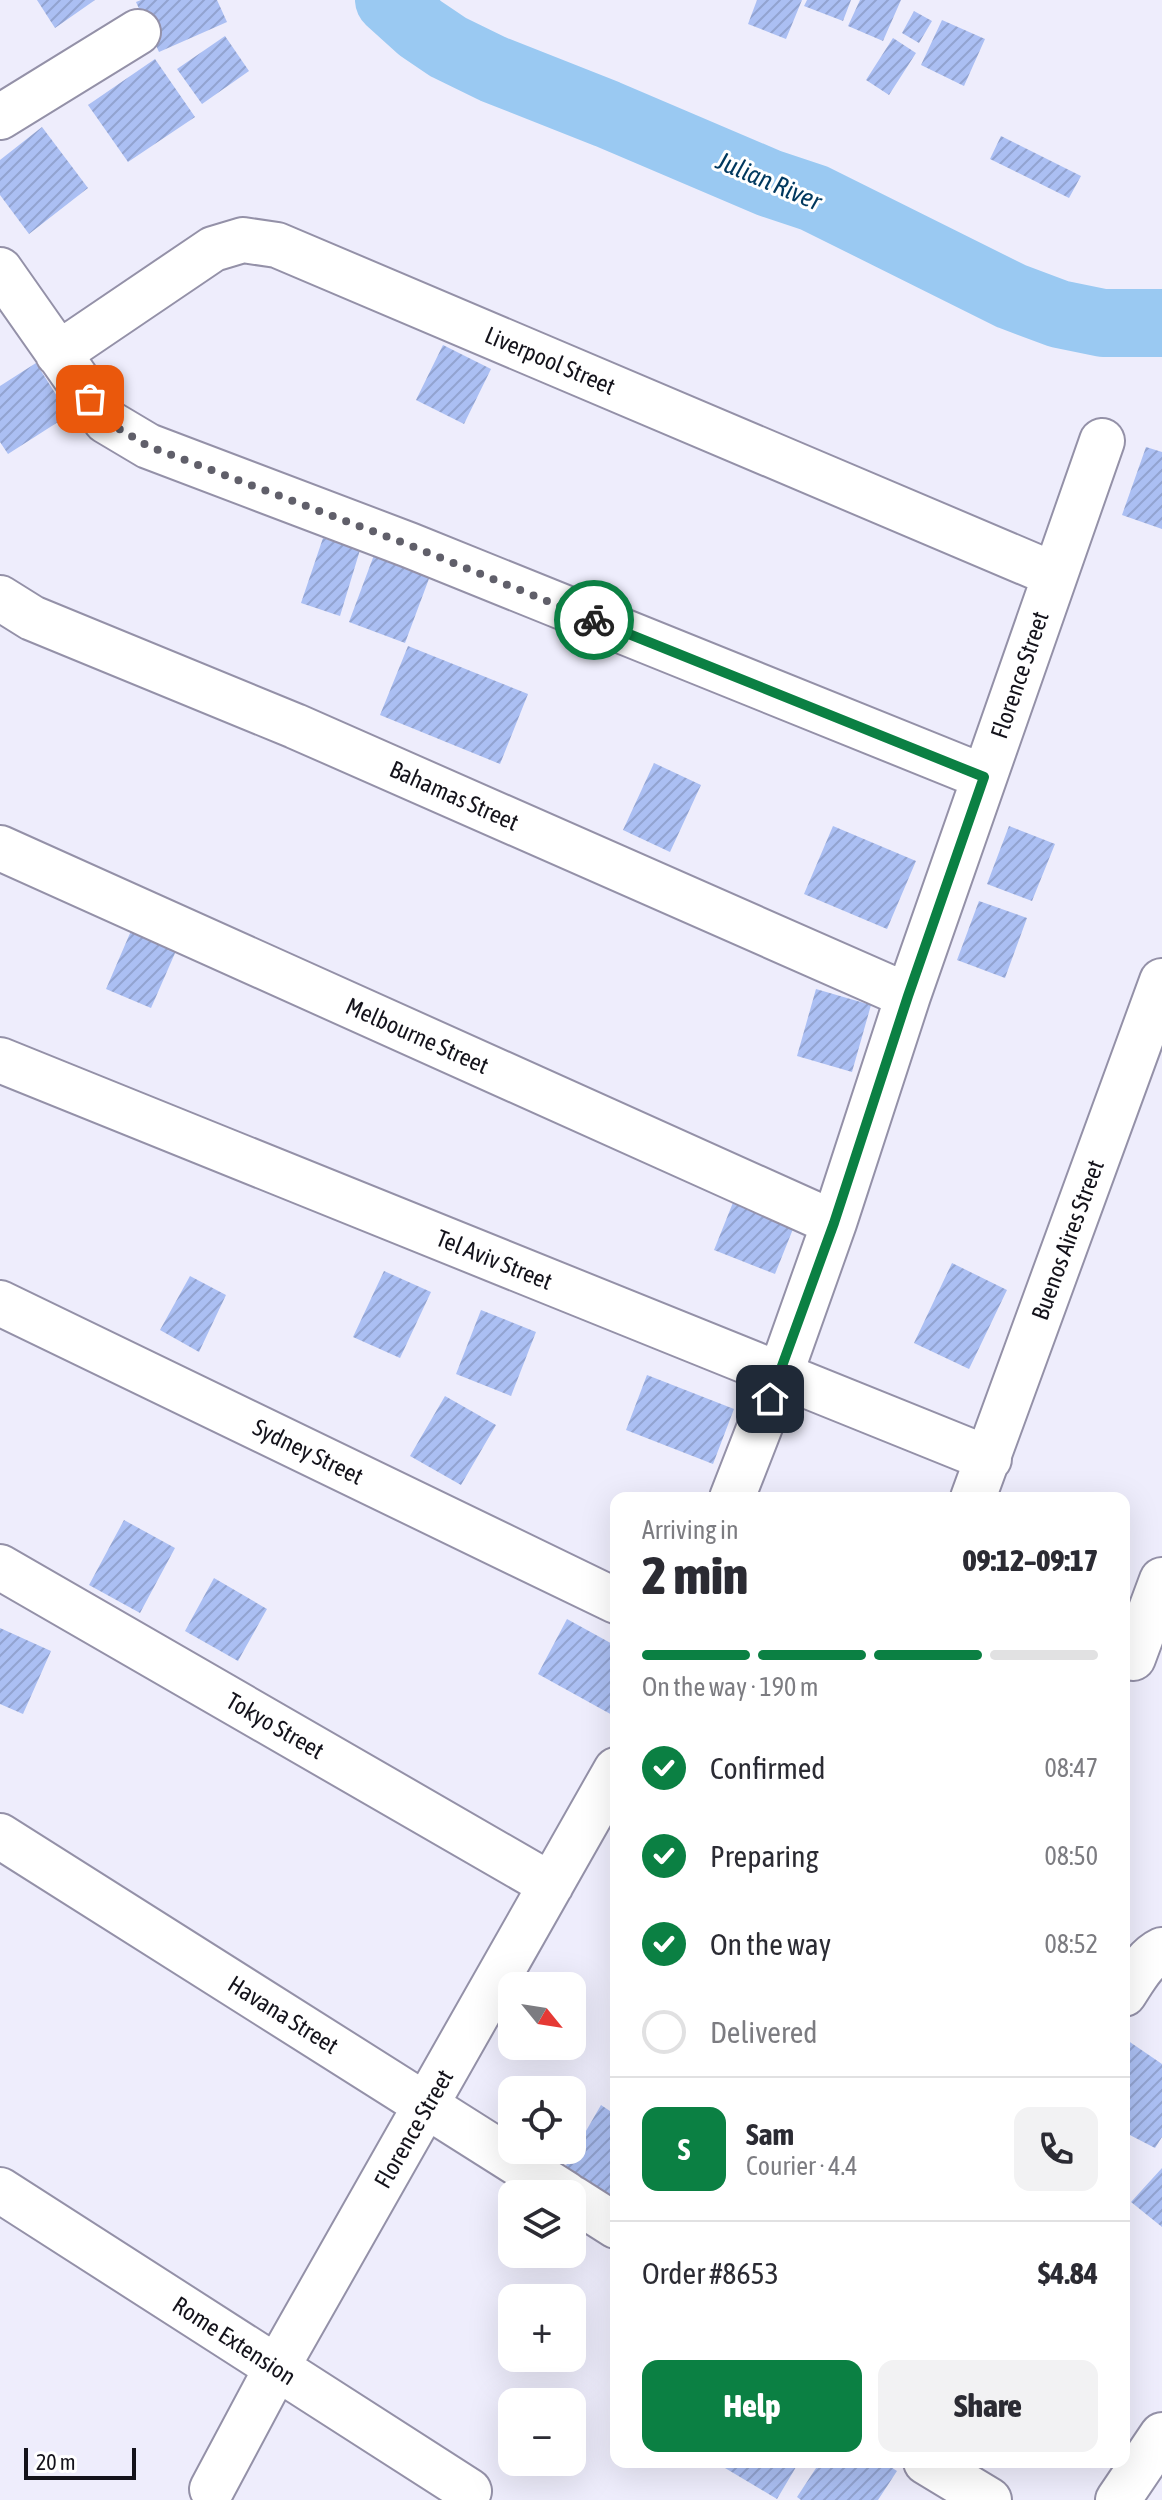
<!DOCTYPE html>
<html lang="en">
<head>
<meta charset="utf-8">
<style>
	body { margin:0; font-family:"Asap Condensed",sans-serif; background:#f2f2f3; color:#2b2b33; height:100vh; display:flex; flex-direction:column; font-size:30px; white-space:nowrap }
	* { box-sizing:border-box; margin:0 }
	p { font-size:26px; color:#7c7c81 }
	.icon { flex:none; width:44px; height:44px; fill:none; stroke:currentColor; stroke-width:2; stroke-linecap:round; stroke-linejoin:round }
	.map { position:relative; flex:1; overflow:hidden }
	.sheet { position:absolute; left:610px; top:1492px; width:520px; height:976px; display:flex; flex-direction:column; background:#fff; border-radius:16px; box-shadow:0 8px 32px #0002 }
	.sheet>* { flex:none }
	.needle { width:52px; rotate:120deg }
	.tools { position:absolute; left:498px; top:1972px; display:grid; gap:16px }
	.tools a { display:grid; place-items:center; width:88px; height:88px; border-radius:16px; background:#fff; box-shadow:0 8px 32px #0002; font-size:40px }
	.scale { position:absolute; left:24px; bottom:20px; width:112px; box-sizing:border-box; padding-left:8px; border:4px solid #14131b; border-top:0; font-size:22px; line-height:28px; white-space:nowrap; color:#14131b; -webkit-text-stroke:6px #fff; paint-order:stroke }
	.pin { position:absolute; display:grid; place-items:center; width:68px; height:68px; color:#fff; margin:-34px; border-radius:16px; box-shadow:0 4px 12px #0006 }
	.courier { position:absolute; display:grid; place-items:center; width:80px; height:80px; margin:-40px; border:6px solid #0b8043; border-radius:50%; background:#fff; color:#222; box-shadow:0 2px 10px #0007 }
	.headline em { font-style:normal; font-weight:800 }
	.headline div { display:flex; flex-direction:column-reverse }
	.headline { display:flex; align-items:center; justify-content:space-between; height:136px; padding:0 32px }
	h1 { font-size:52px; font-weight:800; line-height:60px }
	.bar { display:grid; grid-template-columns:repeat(4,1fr); gap:12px 8px; align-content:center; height:96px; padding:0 32px }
	.bar i { height:10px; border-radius:6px; background:#e1e1e2 }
	.bar .active { background:#0b8043 }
	.bar p { grid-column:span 4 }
	.line { display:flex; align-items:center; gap:20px; padding:0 32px; border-top:2px solid #e1e1e2 }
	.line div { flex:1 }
	.round { display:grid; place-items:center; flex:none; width:84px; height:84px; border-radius:16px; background:#f2f2f3 }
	ol { padding:0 32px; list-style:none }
	li { display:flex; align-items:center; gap:24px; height:88px }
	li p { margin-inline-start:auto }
	li .icon { padding:8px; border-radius:50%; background:#0b8043; color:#fff; stroke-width:4 }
	li:last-child { color:#7c7c81 }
	li i { width:44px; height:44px; border:4px solid #e1e1e2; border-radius:50% }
	.button { display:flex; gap:16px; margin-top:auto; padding:16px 32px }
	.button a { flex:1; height:92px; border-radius:16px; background:#0b8043; color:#fff; font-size:32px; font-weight:800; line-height:92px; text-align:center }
	.button a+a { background:#f2f2f3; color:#2b2b33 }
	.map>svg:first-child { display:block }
</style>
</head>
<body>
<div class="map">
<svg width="1162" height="2500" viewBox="0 0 1162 2500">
	<defs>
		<pattern id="building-hatch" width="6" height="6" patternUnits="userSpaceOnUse" patternTransform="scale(2)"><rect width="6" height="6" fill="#abbff3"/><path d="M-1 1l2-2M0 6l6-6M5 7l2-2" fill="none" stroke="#92a3d0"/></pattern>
	</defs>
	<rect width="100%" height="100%" fill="#eeedfc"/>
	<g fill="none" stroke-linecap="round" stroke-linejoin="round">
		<path stroke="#9ac9f2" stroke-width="68" d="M389 0 420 28 448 47 493 69 607 114 769 183 814 198 1011 296 1059 314 1103 323H1162"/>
	</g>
	<path fill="url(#building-hatch)" d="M37 0H95L55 28Z
		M141 0H217L227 22 159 52 136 2Z
		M757 0H802L786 39 748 24Z
		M807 0H851L843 21 804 6Z
		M860 0H901L883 41 848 26Z
		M914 11 932 21 919 43 902 33Z
		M942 20 985 39 964 86 921 65Z
		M225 36 249 71 202 104 177 69Z
		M893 38 916 53 889 95 866 80Z
		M155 59 195 117 128 162 88 105Z
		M42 127 88 188 29 234 0 195V160Z
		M1001 136 1081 176 1069 198 990 159Z
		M443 345 491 369 464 424 416 400Z
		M36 363 69 415 8 454 0 442V386Z
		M1146 447 1162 452V529L1122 515Z
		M323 538 360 550 340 616 301 603Z
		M374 555 430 576 405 643 349 622Z
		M408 646 528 694 500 764 380 715Z
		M654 763 701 785 670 852 623 830Z
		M833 826 916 861 887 929 804 894Z
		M1009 826 1055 844 1032 901 987 884Z
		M979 901 1027 918 1005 978 957 960Z
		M134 924 179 944 151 1008 106 989Z
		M816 989 871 1005 852 1072 797 1056Z
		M738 1190 799 1214 775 1274 714 1250Z
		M952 1263 1007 1290 969 1369 914 1343Z
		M384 1271 431 1292 400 1358 353 1337Z
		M190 1276 226 1295 199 1352 160 1330Z
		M481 1310 536 1332 511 1396 456 1374Z
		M647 1375 734 1409 713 1464 626 1430Z
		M445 1396 496 1425 461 1485 410 1456Z
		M124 1520 175 1548 140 1613 89 1585Z
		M214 1578 267 1609 238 1661 185 1631Z
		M567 1619 616 1646V1712L614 1716 538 1674Z
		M0 1628 51 1651 23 1714 0 1704Z
		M1124 2038 1162 2064V2137L1155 2148 1124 2132Z
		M601 2105 616 2115V2200L564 2169Z
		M1162 2168V2227L1131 2202Z
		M728 2462H799L777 2499 725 2468Z
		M820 2462H883L897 2471 878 2500H801L797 2497Z"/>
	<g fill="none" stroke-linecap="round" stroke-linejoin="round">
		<defs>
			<path id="minor" d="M0 117 138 32
				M0 270 106 421 148 446 409 545 984 777
				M58 354 213 249 243 240 277 245 1055 575
				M0 598 32 618 295 726 908 996
				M0 848 834 1223
				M0 1060 989 1459
				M0 1303 616 1601
				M732 1498 780 1375 834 1223 908 996 1102 441
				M973 1498 1162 981
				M0 1567 551 1885
				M1133 1658 1162 1580
				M0 1836 566 2194
				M1124 1994C1134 1979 1145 1958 1162 1950
				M0 2190 469 2491
				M572 2198 616 2226
				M926 2462 989 2500
				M212 2489 276 2369 616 1770
				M1118 2500 1162 2435"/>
		</defs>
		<use href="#minor" stroke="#9491a8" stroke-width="48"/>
		<use href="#minor" stroke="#fff" stroke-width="44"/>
	</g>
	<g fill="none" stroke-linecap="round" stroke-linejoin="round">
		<path stroke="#605f6a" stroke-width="8" stroke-dasharray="0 14.4" d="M90 399 106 421 148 446 409 545 594 620"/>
		<path stroke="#0b8043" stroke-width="10" d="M594 620 984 777 908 996 834 1223 770 1399"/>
	</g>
	<g text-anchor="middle" stroke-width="6" stroke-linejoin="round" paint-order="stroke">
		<g font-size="24" fill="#14131b" stroke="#fff">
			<text transform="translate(550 361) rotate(23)" y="8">Liverpool Street</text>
			<text transform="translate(1020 675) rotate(-71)" y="8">Florence Street</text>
			<text transform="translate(454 796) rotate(24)" y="8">Bahamas Street</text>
			<text transform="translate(417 1036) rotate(24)" y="8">Melbourne Street</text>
			<text transform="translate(1068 1240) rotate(-70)" y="8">Buenos Aires Street</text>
			<text transform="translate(494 1260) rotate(22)" y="8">Tel Aviv Street</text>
			<text transform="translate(308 1452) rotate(26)" y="8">Sydney Street</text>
			<text transform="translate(275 1726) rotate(30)" y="8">Tokyo Street</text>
			<text transform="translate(283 2015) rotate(32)" y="8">Havana Street</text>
			<text transform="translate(414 2129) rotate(-60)" y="8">Florence Street</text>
			<text transform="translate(234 2341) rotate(33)" y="8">Rome Extension</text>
		</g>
		<g font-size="26" font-style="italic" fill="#00385e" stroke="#fff">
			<text transform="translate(769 181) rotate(23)" y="9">Julian River</text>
		</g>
	</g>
</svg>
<div class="tools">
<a><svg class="needle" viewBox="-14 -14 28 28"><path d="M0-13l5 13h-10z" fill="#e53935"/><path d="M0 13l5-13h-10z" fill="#7c7c81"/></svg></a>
<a><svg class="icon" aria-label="locate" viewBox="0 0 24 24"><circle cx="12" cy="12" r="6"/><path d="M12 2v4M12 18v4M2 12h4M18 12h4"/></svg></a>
<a><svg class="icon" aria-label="layers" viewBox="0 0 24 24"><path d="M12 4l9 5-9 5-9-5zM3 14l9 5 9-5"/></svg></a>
<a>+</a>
<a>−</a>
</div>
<div class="scale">20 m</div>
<div class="pin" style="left:90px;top:399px;background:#ea580c"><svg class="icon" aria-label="bag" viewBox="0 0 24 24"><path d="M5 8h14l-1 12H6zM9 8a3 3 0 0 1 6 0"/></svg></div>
<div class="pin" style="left:770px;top:1399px;background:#1f2937"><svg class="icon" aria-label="home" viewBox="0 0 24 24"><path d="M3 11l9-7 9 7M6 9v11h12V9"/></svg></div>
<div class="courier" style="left:594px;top:620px"><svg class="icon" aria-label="bike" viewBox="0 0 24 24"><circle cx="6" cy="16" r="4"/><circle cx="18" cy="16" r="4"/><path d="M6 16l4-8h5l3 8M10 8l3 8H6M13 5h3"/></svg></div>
<section class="sheet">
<div class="headline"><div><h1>2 min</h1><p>Arriving in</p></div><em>09:12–09:17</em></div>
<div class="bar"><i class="active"></i><i class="active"></i><i class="active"></i><i></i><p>On the way · 190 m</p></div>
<ol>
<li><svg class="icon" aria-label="check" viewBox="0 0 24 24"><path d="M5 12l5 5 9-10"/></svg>Confirmed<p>08:47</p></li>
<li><svg class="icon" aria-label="check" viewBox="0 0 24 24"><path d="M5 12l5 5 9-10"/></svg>Preparing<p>08:50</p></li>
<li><svg class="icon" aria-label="check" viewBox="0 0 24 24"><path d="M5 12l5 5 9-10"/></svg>On the way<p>08:52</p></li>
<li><i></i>Delivered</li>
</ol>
<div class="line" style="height:144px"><b class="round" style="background:#0b8043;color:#fff">S</b><div><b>Sam</b><p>Courier · 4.4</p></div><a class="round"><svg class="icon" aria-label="phone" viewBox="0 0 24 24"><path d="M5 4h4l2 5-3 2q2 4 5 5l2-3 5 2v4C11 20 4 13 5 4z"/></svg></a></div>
<div class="line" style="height:104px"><div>Order #8653</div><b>$4.84</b></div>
<div class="button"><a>Help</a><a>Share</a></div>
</section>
</div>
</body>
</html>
